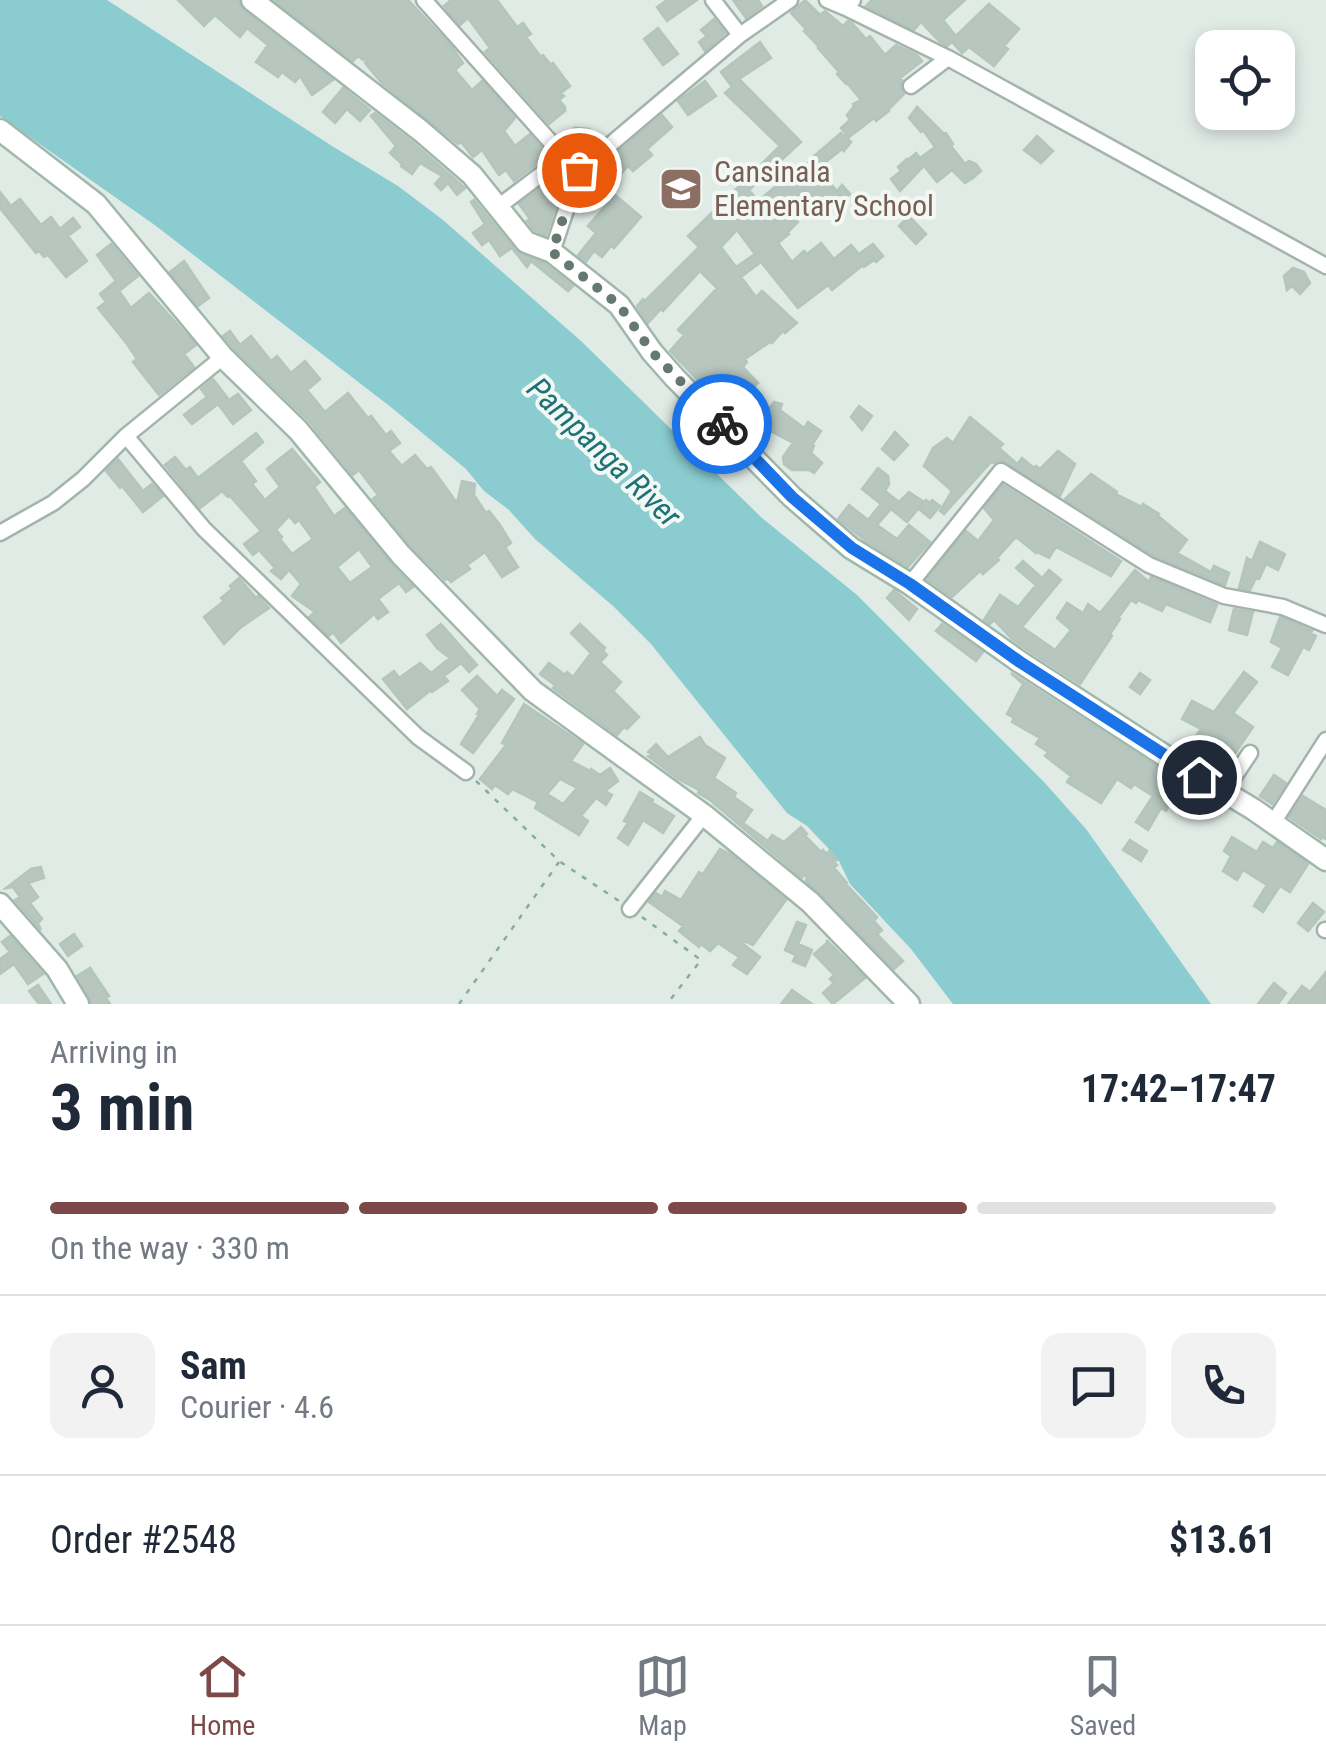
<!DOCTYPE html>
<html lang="en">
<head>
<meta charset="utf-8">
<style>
	body { margin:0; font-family:"Roboto Condensed",sans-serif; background:#f2f2f3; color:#1f2937; height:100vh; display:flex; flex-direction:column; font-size:38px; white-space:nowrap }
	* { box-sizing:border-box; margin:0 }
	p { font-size:32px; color:#747a83 }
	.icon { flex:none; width:55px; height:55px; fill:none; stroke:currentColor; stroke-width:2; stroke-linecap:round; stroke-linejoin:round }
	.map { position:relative; height:1004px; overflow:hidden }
	.sheet { display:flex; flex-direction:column; background:#fff; flex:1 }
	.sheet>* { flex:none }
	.fabs { position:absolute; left:1195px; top:30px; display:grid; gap:20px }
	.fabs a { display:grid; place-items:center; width:100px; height:100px; border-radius:20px; background:#fff; box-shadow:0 5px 15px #0003; font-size:50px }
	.pin { position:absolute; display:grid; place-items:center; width:85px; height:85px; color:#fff; margin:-42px; border:5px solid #fff; border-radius:50%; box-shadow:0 2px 10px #0007 }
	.courier { position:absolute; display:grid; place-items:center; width:100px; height:100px; margin:-50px; border:8px solid #1a73e8; border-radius:50%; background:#fff; color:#222; box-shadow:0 2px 12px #0007 }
	.overview em { font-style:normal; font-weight:700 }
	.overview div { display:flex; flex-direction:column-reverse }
	.overview { display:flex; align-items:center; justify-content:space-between; height:170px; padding:0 50px }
	h1 { font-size:65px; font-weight:700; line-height:75px }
	.bar { display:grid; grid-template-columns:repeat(4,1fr); gap:15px 10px; align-content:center; height:120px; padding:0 50px }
	.bar i { height:12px; border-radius:8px; background:#e0e1e3 }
	.bar .current { background:#7c4948 }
	.bar p { grid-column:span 4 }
	.line { display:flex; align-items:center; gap:25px; padding:0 50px; border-top:2px solid #e0e1e3 }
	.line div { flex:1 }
	.round { display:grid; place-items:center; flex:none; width:105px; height:105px; border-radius:20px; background:#f2f2f3 }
	.tab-bar { display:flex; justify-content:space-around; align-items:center; height:140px; border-top:2px solid #e0e1e3; background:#fff; font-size:28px; color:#747a83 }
	.tab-bar a { display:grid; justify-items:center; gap:5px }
	.tab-bar .current { color:#7c4948 }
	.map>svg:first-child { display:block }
</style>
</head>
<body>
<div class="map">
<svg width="1326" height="1004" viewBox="0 0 1326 1004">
	<rect width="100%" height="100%" fill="#e1ebe6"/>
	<path fill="#8acccf" d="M0 0H107L332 146 398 186 443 220 581 341 762 518 857 595 1044 782 1086 829 1211 1004H953L911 949 850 884 839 861 828 848 807 826 787 813 651 644 613 606 535 539 509 510 484 491 466 469 392 408 156 226 0 116Z"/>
	<path fill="#b7c6be" stroke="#b4c5bc" stroke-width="2.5" fill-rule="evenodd" d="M178 0H238L244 11 333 80 312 95 300 76 295 82 282 72 278 77 256 62 268 45 247 28 240 37 215 15 204 26Z
		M274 0H408L452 47 463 63 455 70 472 90 482 81 515 118 504 131 515 146 530 134 548 155 514 181 506 170 499 175 482 150 473 157 461 142 458 144 381 82 365 63 370 56 363 60 358 56 353 61Z
		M451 0H497L517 27 523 23 531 34 526 37 541 57 543 55 551 65 553 63 570 86 561 93 564 96 559 100 565 107V111L549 124 485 52 490 48 468 18 460 25 444 6Z
		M667 0H697L667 21 657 7Z
		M733 0H758L762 6 746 18Z
		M805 0 820 15 825 11 843 26 848 21 852 23 866 39 870 36 885 55 896 45 917 55 922 61 900 78 902 80 901 88 904 94 888 110 889 111 876 121 874 118 849 137 841 128 850 120 847 115 854 106 853 104 861 100 847 83 846 84 837 74 839 72 818 48 819 47 804 31 806 29 791 13Z
		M872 0H965L943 20 956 36 989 4 1019 29 1004 46 1008 49 994 66 969 47 962 53 952 42 947 46 940 42 921 22 914 30 866 6Z
		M714 19 725 33 705 51 699 42 707 36 701 30Z
		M658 28 678 54 663 65 644 39Z
		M760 42 771 58 739 79 801 142 749 190 758 201 797 169 800 172 813 157 841 133 851 142 844 151 842 149 817 169 837 191 842 185 850 194 824 218 800 194 785 210 798 222 788 232 789 234 778 243 792 262 804 251 807 254 821 243 834 259 851 245 859 254 873 244 883 256 876 262 874 260 864 267 863 265 832 290 828 285 798 308 761 262 741 277 756 297 762 291 797 323 785 333 783 331 772 343 770 342 745 359 747 362 743 367 758 383 746 394 730 376 716 392 731 404 742 391 757 406 740 424 670 351 684 335 678 330 717 288 700 271 663 311 661 309 648 323 637 306 643 299 645 301 699 247 688 236 780 146 725 93 732 87 721 72ZM737 230 755 254 736 267 721 247Z
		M705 81 716 96 688 115 678 101Z
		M343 88 370 110 360 121 347 109 335 123 323 112Z
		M917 107 944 134 946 133 953 144 951 146 965 164 969 161 976 164 981 171 973 178 965 183 952 170 937 182 924 166 900 191 891 179 901 171 898 167 907 159 908 160 916 153 920 158 935 147 923 130 921 132 909 118Z
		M375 113 412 142 465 188 457 195 448 183 441 190 435 184 442 176 420 163 412 174 401 166 402 164 390 153 396 146 371 116Z
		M662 115 672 127 647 149 652 155 633 171 628 166 617 178 602 165Z
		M574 128 589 129V149L579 157 574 151Z
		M1037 136 1053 151 1041 163 1024 150Z
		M563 171 567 174 546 235 534 230 527 221 530 219 519 204Z
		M0 192 11 206 20 199 41 225 51 217 60 229 73 218 80 227 68 236 87 261 66 277 48 255 44 257 39 251 36 253 0 208Z
		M615 195 641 217 614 248 611 246 602 257 594 251 586 262 578 255 596 233 588 226Z
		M474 200 516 251 545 264 573 286 568 291 531 261 527 267 512 248 500 256 489 240 482 245 473 233 485 224 471 202Z
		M909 216 926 234 916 244 899 226Z
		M111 244 138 276 119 291 131 308 149 293 196 345 184 354 194 367 159 395 133 362 137 359 127 344 98 308 106 302 100 294 116 281 97 255Z
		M184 261 209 298 198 306 170 272Z
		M1293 268 1304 272 1310 283 1300 294 1292 286 1287 290 1284 276Z
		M230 331 240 345 251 336 271 361 277 356 291 373 305 361 320 379 307 390 325 412 348 393 368 418 371 416 386 435 391 431 400 443 389 451 402 466 415 455 427 469 431 467 457 503 462 481 475 484 474 495 486 513 489 511 500 525 511 543 505 547 518 567 502 577 485 552 467 565 470 569 451 582 447 578 445 580 411 546 373 499 378 495 359 470 353 475 308 420 233 348 223 336Z
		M213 379 229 400 238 394 251 410 233 424 218 404 192 424 184 415 207 397 201 389Z
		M774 402 782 404 780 410 804 428 808 422 821 431 812 445 814 446 811 453 822 463 814 473 809 470H792L784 464 783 457 793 443 769 430 761 421Z
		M859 406 872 416 862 430 851 417Z
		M970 417 1003 444 999 448 1017 464 1022 458 1034 468 1036 466 1040 469 1058 451 1075 464 1060 496 1001 460 994 463 991 462 944 514 940 511 952 491 924 466 933 448 947 438 953 443Z
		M895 432 908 445 894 460 882 449Z
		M256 433 263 442 241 461 256 481 252 484 265 500 280 487 267 469 292 449 320 482 314 487 334 516 345 508 391 564 413 587 406 592 399 583 378 599 388 612 378 619 374 614 341 643 333 632 329 636 309 617 315 612 292 596 301 584 289 570 281 579 271 571 275 568 259 550 253 555 244 544 261 531 230 496 228 497 222 491 200 508 165 465 175 457 186 470 190 467 198 478ZM289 516 295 523 299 520 313 539 292 554 280 539 282 537 276 530ZM359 549 372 567 350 583 337 567Z
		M118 459 143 491 152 484 163 496 143 512 122 486 120 488 106 471Z
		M878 468 888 476 889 484 885 491 899 502 909 492 924 502 907 522 891 509 877 525 897 539 909 525 930 542 908 567 866 541 838 519 849 505 868 520 881 504 862 489Z
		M1091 474 1117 492 1116 494 1142 507 1143 504 1159 514 1158 516 1187 540 1177 553 1211 572 1214 566 1229 573 1225 585 1154 556 1065 499Z
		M1003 485 1121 561 1111 576 1056 547 1049 558 1037 552 1036 553 1016 537 997 558 999 560 983 574 980 571 952 597 927 579 966 531 978 541 994 520 984 508Z
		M926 500 930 503 932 500 940 506 930 518 919 509Z
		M1260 542 1285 554 1278 570 1266 564 1259 579 1256 578 1250 590 1239 588 1247 558 1252 561Z
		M1023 561 1042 578 1049 570 1061 580 1022 627 1055 650 1071 630 1057 618 1067 603 1083 613 1088 604 1100 613 1135 570 1149 582 1151 577 1217 605 1210 622 1166 604 1162 611 1138 600 1136 603 1131 600 1118 618 1120 619 1110 634 1112 636 1080 684 1029 651 1012 639 994 620 990 624 984 620 1000 595 1018 607 1036 585 1016 568Z
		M239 578 256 598 258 596 269 608 240 628 224 644 204 617 224 601 221 598 232 589 230 586Z
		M894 590 917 609 909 620 887 598Z
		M1234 609 1253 612 1247 635 1229 630Z
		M1280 617 1312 631 1310 633 1316 636 1309 650 1303 647 1288 675 1272 667 1282 648 1271 642Z
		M441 624 477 665 469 672 461 663 444 676 448 681 432 692 431 690 407 709 383 679 394 671 399 678 420 663 431 673 450 658 437 648 427 635Z
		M580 624 605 648 603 651 607 655 600 662 621 682 613 691 639 717 627 729 624 727 617 735 553 688 555 685 540 674 549 663 565 675 567 672 573 677 591 653 571 633Z
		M942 624 983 652 976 661 936 631Z
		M1244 672 1257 682 1233 713 1253 727 1229 762 1222 758 1218 764 1204 754 1199 761 1185 752 1201 729 1182 719 1192 701 1214 712Z
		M1011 673 1182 783 1179 790 1197 801 1187 816 1169 805 1166 811 1161 808 1148 830 1136 822 1153 796 1134 784 1131 788 1117 779 1101 803 1067 782 1071 776 1045 756 1048 752 1036 744 1040 738 1012 722 1014 718 1007 714 1023 684Z
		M1140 673 1150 680 1140 694 1130 687Z
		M477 676 497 696 502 690 514 699 473 753 461 744 479 715 477 714 480 709 462 690Z
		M524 704 583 744 571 761 590 771 591 769 600 775 610 768 618 781 605 791 612 795 606 805 596 798 581 816 588 821 579 835 535 808 538 802 512 789 508 794 495 785 492 789 480 779 506 745 502 743ZM560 779 577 788 563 804 547 794Z
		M700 737 705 745 725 758 714 778 736 793 734 797 752 810 743 823 768 841 772 835 784 842 801 827 807 834 805 836 821 852 823 850 826 854 829 851 837 860 834 862 837 865 834 868 847 883 846 884 877 917 874 921 882 930 877 934 903 961 894 969 806 881 807 877 804 875 802 878 710 800 698 793 699 790 678 779 648 756 651 754 648 752 656 744 668 757Z
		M1274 775 1286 783 1272 804 1260 796Z
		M640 792 653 800 651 802 674 816 663 833 643 820 628 845 618 838 628 823 624 821Z
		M1303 796 1326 810V839L1322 837 1321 839 1289 817Z
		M1232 837 1257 852 1263 842 1273 848 1277 842 1308 864 1290 892 1280 886 1263 912 1254 906 1267 885 1243 870 1237 880 1223 871 1231 856 1224 851Z
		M1130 840 1147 851 1141 861 1123 850Z
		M720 849 730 854 786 900 753 945 744 941 743 944 760 957 747 974 733 965 739 957 718 943 710 951 701 944 699 947 679 931 683 926 649 902 656 893 662 897 665 891 681 900 699 872 703 874Z
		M41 867 44 878 28 883 38 897 30 903 42 919 38 923 41 930 15 900 20 897 13 887 6 888 31 869Z
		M1313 903 1324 912 1308 931 1298 923Z
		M797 922 806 925 798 944 812 950 805 966 793 961 796 955 785 950Z
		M74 934 82 946 68 956 60 944Z
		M10 936 43 974 28 984 14 964 0 974V959L10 952 2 942Z
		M826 940 865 978 833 1004 823 993 834 983 830 979 834 975 814 954 828 942Z
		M90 968 109 996 106 998 110 1004H92L77 976Z
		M1326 972V1004H1288L1302 986 1310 992Z
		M1274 983 1286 993 1278 1004H1258Z
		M38 985 51 1004H39L29 991Z
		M792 990 812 1004H781Z"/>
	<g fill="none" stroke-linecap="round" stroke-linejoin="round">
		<defs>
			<path id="street" d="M424 0 564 157 579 171
				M713 0 740 35
				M827 0 846 8 853 0
				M846 8 948 58 1326 266
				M911 86 948 58
				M498 207 564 157
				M552 252 579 171 740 35 790 0
				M126 436 204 529 418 737 466 772
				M0 533 53 503 83 479 126 436 223 357
				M910 584 1001 471 1149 565 1224 596 1283 607 1326 625
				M1224 792 1250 753
				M1273 823 1326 740
				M630 909 704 815
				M1325 930H1326"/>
			<path id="secondary" d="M252 0 421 131 472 175 526 242 552 252 619 305 652 352 675 378 792 497 851 548 910 584 1020 662 1173 761 1253 809 1326 860
				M0 130 96 204 223 357 298 430 401 555 533 691 704 815 810 902 909 1004
				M0 904 57 969 78 1004"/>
		</defs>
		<use href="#street" stroke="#a4b3ac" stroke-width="19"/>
		<use href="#secondary" stroke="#a0b7ac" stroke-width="25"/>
		<path stroke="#82ae9c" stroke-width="2.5" stroke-dasharray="5 8" stroke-linecap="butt" d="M476 781 559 861 619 901
			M642 917 701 960 667 1004
			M459 1004 559 862"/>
		<use href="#street" stroke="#fff" stroke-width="14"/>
		<use href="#secondary" stroke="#fff" stroke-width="20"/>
	</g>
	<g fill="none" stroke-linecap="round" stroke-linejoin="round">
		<path stroke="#657971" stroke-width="10" stroke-dasharray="0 18" d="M579 170 552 252 619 305 652 352 722 424"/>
		<path stroke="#1a73e8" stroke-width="12" d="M722 424 792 497 852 548 910 584 1020 662 1199 777"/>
	</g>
	<defs>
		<symbol id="school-square" viewBox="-11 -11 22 22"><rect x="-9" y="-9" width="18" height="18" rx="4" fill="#8d6e63" stroke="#f2f8f4"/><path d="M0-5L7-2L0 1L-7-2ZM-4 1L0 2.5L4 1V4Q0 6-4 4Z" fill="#fff"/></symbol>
	</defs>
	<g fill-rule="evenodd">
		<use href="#school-square" x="656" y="164" width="50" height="50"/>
	</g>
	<g text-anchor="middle" stroke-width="8" stroke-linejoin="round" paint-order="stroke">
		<g font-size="30" fill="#785e54" stroke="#f2f8f4" text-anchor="start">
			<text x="714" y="182">Cansinala<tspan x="714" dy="34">Elementary School</tspan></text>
		</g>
		<g font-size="32" font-style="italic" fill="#1e7176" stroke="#f2f8f4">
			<text transform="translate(604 452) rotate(44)" y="11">Pampanga River</text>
		</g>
	</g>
</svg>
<div class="fabs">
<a><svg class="icon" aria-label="locate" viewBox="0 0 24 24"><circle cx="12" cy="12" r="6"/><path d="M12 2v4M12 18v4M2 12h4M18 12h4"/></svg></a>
</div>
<div class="pin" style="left:579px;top:170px;background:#ea580c"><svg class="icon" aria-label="bag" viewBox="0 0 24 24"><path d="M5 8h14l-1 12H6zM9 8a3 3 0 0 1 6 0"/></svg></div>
<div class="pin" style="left:1199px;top:777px;background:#1f2937"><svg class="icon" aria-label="home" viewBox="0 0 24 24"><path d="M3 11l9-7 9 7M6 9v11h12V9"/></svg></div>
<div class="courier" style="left:722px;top:424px"><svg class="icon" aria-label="bike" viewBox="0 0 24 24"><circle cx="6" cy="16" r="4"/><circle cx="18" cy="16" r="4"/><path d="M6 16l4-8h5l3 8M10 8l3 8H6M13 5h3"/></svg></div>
</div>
<section class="sheet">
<div class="overview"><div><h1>3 min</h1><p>Arriving in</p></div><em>17:42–17:47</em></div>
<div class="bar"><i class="current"></i><i class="current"></i><i class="current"></i><i></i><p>On the way · 330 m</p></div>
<div class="line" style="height:180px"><a class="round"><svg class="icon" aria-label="person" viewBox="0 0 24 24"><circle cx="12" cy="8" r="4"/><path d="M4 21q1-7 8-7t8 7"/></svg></a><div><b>Sam</b><p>Courier · 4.6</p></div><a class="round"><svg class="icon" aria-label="chat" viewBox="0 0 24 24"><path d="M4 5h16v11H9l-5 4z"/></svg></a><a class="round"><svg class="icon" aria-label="phone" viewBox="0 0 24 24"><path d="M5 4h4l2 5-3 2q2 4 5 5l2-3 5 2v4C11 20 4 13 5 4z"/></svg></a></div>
<div class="line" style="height:130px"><div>Order #2548</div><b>$13.61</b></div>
</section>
<nav class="tab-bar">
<a class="current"><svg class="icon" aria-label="home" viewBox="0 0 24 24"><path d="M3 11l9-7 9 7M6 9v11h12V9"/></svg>Home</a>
<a><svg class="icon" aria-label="map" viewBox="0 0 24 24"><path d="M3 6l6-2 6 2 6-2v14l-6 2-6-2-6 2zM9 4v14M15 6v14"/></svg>Map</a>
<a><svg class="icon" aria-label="saved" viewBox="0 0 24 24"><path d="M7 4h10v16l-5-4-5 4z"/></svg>Saved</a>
</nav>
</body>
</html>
